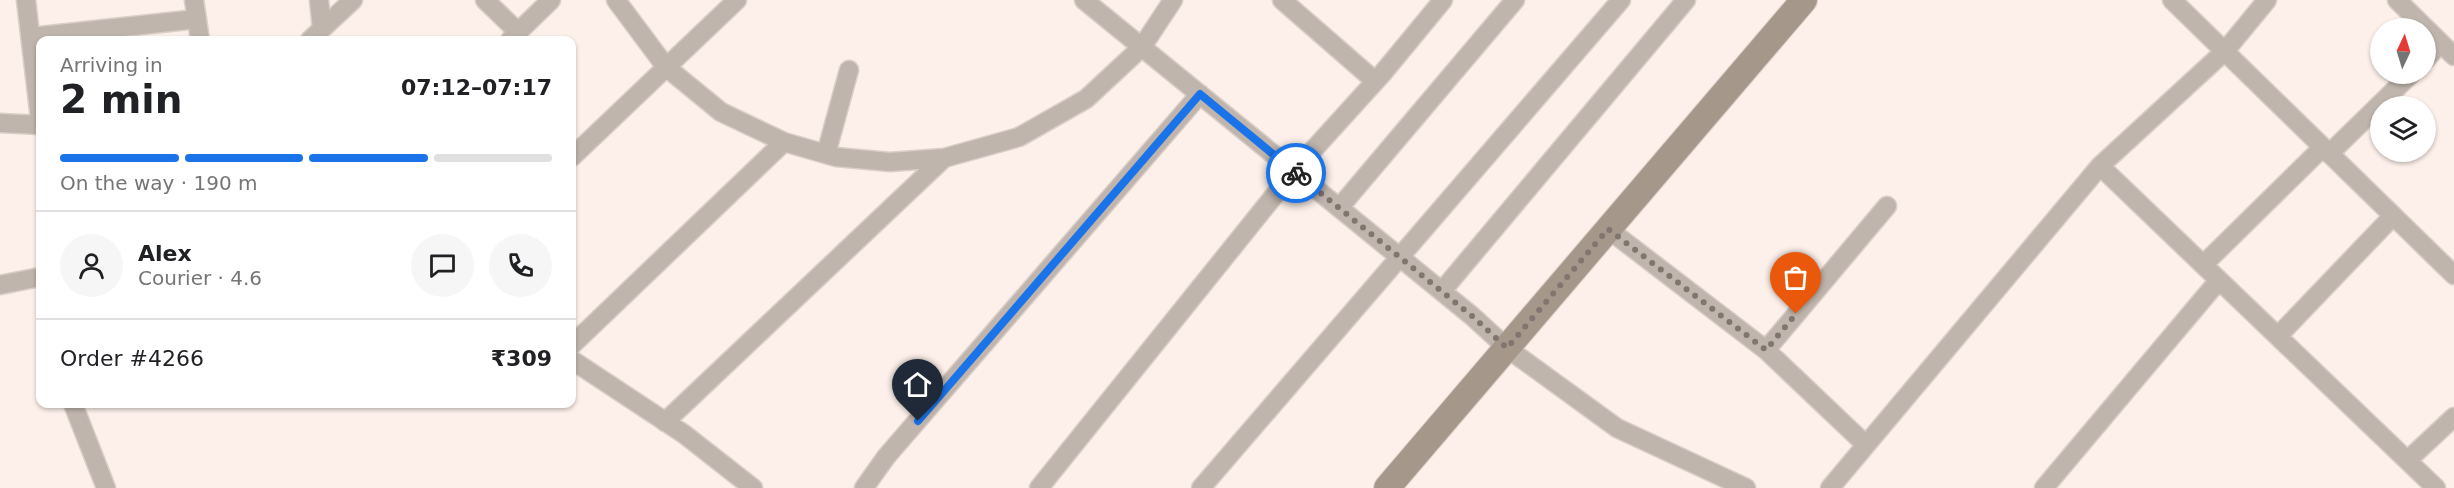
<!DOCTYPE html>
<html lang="en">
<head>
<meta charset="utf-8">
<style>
	body { margin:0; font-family:"DejaVu Sans",sans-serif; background:#f6f6f6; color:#202124; height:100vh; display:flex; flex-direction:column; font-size:22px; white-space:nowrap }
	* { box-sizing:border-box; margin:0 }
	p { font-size:20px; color:#757577 }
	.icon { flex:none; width:33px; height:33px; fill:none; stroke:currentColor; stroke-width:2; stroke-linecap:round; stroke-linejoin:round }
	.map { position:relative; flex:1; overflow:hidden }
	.drawer { position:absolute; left:36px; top:36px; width:540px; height:372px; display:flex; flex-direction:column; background:#fff; border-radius:12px; box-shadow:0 2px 4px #0004 }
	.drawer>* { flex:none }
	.needle { width:39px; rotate:4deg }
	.tools { position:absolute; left:2370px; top:18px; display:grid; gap:12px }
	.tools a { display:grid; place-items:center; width:66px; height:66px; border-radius:50%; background:#fff; box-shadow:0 2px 4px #0004; font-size:30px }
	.pin { position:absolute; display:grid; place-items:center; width:51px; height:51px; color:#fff; margin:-62px -26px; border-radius:50% 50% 50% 0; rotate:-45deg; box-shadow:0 0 6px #0007 }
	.pin .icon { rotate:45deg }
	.courier { position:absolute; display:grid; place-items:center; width:60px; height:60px; margin:-30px; border:4px solid #1a73e8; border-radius:50%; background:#fff; color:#222; box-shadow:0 2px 8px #0007 }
	.headline em { font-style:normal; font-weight:600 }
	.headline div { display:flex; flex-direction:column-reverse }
	.headline { display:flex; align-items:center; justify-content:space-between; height:102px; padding:0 24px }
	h1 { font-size:39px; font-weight:600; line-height:45px }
	.bar { display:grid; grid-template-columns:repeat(4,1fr); gap:9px 6px; align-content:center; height:72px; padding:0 24px }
	.bar i { height:8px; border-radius:4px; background:#e0e0e0 }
	.bar .on { background:#1a73e8 }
	.bar p { grid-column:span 4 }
	.line { display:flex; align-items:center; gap:15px; padding:0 24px; border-top:2px solid #e0e0e0 }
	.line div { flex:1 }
	.round { display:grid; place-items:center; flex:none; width:63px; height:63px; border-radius:32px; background:#f6f6f6 }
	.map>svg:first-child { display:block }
</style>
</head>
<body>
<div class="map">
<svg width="2454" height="488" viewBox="0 0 2454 488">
	<rect width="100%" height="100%" fill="#fdf0ea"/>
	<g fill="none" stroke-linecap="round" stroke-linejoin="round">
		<defs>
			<path id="street" d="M26 0 40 119
				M194 0 200 40
				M319 0 322 29
				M485 0 518 32
				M616 0 666 67 721 112 784 142 836 157 890 162 944 158 1019 137 1086 99 1142 47 1173 0
				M1084 0 1472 316 1507 348 1617 428 1746 488
				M1282 0 1375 81
				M2172 0 2454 275
				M2397 0 2454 56
				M31 37 197 19
				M310 40 353 0
				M510 40 551 0
				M2426 59 2441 43
				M0 123 40 125
				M826 154 849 70
				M2329 154 2411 74
				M572 157 737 0
				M2100 166 2436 488
				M1339 208 1515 0
				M1608 229 1766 350 1866 445
				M2204 264 2322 148
				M0 285 40 277
				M1442 291 1686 0
				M2278 336 2393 216
				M572 345 784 142
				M1766 350 1887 206
				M572 360 684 434 753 488
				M73 404 106 488
				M665 422 944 158
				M2408 460 2454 417
				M864 488 886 457 1200 94
				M1039 488 1294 171 1382 74 1443 0
				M1201 488 1621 0
				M1830 488 2100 166 2225 51 2267 0
				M2044 488 2219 280"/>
			<path id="secondary" d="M1387 488 1804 0"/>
		</defs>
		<use href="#street" stroke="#dbcec8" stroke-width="21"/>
		<use href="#secondary" stroke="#dbcec8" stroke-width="28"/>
		<use href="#street" stroke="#bfb5ac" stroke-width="18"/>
		<use href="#secondary" stroke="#a59789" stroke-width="26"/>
	</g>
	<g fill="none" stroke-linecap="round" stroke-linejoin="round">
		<path stroke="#82756f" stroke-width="6" stroke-dasharray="0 10.8" d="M1296 173 1472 316 1507 348 1608 229 1766 350 1796 314"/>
		<path stroke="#1a73e8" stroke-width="8" d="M918 421 1200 94 1296 173"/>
	</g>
</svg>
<div class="tools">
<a><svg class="needle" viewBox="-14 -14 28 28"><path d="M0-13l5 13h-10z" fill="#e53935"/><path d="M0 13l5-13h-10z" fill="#757577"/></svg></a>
<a><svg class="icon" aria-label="layers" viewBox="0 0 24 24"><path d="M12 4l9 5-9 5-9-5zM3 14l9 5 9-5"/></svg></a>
</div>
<div class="pin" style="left:1796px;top:314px;background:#ea580c"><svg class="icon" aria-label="bag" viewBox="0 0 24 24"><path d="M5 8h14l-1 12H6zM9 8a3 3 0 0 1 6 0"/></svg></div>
<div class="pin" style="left:918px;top:421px;background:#1f2937"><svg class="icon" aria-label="home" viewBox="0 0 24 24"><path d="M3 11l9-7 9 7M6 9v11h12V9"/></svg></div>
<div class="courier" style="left:1296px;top:173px"><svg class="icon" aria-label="bike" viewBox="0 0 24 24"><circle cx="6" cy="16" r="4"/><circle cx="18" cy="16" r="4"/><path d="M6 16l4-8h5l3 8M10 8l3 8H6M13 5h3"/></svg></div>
<section class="drawer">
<div class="headline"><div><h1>2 min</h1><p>Arriving in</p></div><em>07:12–07:17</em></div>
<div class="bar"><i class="on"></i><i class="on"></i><i class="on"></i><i></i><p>On the way · 190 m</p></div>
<div class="line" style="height:108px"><a class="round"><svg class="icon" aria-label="person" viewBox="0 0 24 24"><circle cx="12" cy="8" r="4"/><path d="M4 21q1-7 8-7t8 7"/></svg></a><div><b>Alex</b><p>Courier · 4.6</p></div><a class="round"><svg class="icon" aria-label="chat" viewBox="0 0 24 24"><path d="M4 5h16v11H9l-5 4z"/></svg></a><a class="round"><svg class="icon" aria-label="phone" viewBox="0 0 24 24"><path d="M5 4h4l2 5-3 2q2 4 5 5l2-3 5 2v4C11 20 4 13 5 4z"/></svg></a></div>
<div class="line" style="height:78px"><div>Order #4266</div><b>₹309</b></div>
</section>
</div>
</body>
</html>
